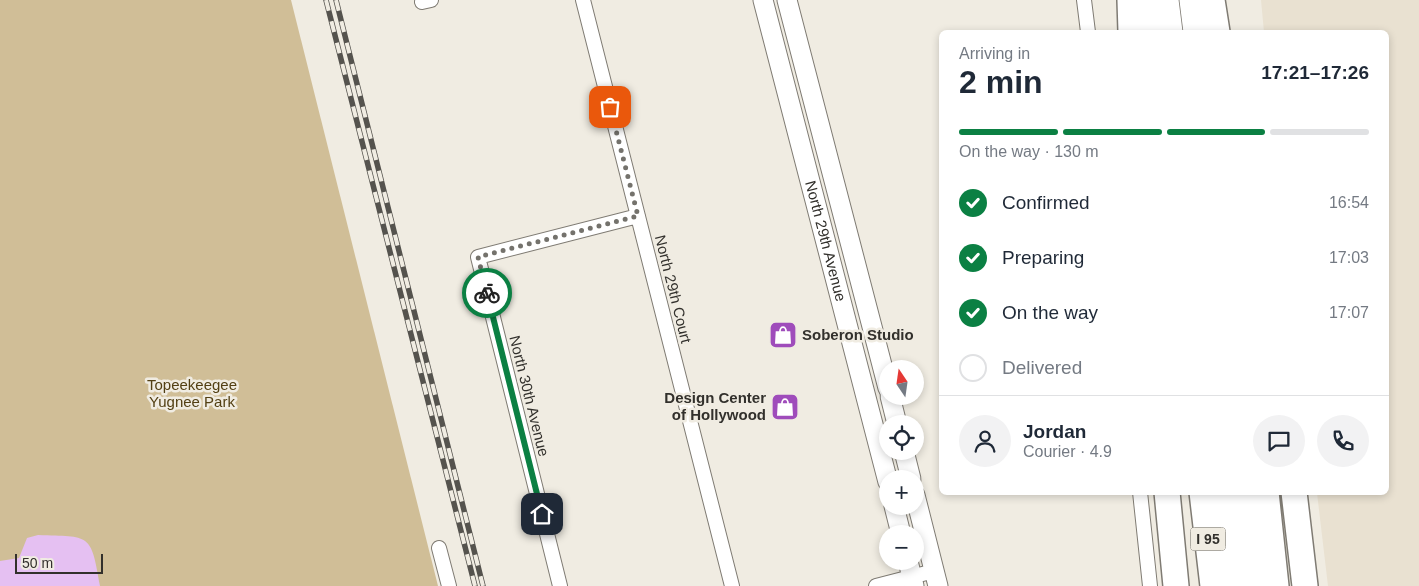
<!DOCTYPE html>
<html lang="en">
<head>
<meta charset="utf-8">
<style>
	body { margin:0; font-family:Arial,sans-serif; background:#f2f2f3; color:#1f2937; height:100vh; display:flex; flex-direction:column; font-size:19px; white-space:nowrap }
	* { box-sizing:border-box; margin:0 }
	p { font-size:16px; color:#747a83 }
	.icon { flex:none; width:28px; height:28px; fill:none; stroke:currentColor; stroke-width:2; stroke-linecap:round; stroke-linejoin:round }
	.map { position:relative; flex:1; overflow:hidden }
	.details { position:absolute; left:939px; top:30px; width:450px; height:465px; display:flex; flex-direction:column; background:#fff; border-radius:8px; box-shadow:0 2px 8px #0003 }
	.details>* { flex:none }
	.needle { width:32px; rotate:347deg }
	.tools { position:absolute; left:879px; top:360px; display:grid; gap:10px }
	.tools a { display:grid; place-items:center; width:45px; height:45px; border-radius:50%; background:#fff; box-shadow:0 2px 8px #0003; font-size:25px }
	.scale { position:absolute; left:15px; bottom:12px; width:88px; box-sizing:border-box; padding-left:5px; border:2px solid #32302c; border-top:0; font-size:14px; line-height:18px; white-space:nowrap; color:#32302c; -webkit-text-stroke:4px #f0ece2; paint-order:stroke }
	.pin { position:absolute; display:grid; place-items:center; width:42px; height:42px; color:#fff; margin:-21px; border-radius:10px; box-shadow:0 2px 8px #0006 }
	.courier { position:absolute; display:grid; place-items:center; width:50px; height:50px; margin:-25px; border:4px solid #0b8043; border-radius:50%; background:#fff; color:#222; box-shadow:0 1px 6px #0007 }
	.overview em { font-style:normal; font-weight:600 }
	.overview div { display:flex; flex-direction:column-reverse }
	.overview { display:flex; align-items:center; justify-content:space-between; height:85px; padding:0 20px }
	h1 { font-size:32px; font-weight:600; line-height:38px }
	.bar { display:grid; grid-template-columns:repeat(4,1fr); gap:8px 5px; align-content:center; height:60px; padding:0 20px }
	.bar i { height:6px; border-radius:4px; background:#e0e1e3 }
	.bar .active { background:#0b8043 }
	.bar p { grid-column:span 4 }
	.line { display:flex; align-items:center; gap:12px; padding:0 20px; border-top:1px solid #e0e1e3 }
	.line div { flex:1 }
	.round { display:grid; place-items:center; flex:none; width:52px; height:52px; border-radius:26px; background:#f2f2f3 }
	ol { padding:0 20px; list-style:none }
	li { display:flex; align-items:center; gap:15px; height:55px }
	li p { margin-inline-start:auto }
	li .icon { padding:5px; border-radius:50%; background:#0b8043; color:#fff; stroke-width:4 }
	li:last-child { color:#747a83 }
	li i { width:28px; height:28px; border:2px solid #e0e1e3; border-radius:50% }
	.map>svg:first-child { display:block }
</style>
</head>
<body>
<div class="map">
<svg width="1419" height="586" viewBox="0 0 1419 586">
	<rect width="100%" height="100%" fill="#f0ece2"/>
	<path fill="#e9e1d1" d="M1261 0H1419V586H1328L1317 493 1386 492V32H1264Z"/>
	<path fill="#d0be97" d="M0 0H291L438 586H0Z"/>
	<path fill="#e5c0f2" d="M38 535C90 537 91 532 100 586H0V561L19 558 27 538Z"/>
	<g fill="none" stroke-linecap="round" stroke-linejoin="round">
		<defs>
			<path id="street" d="M583 0 732 586
				M1084 0 1088 32
				M422 2 431 0
				M1140 492 1150 586
				M439 548 449 586
				M560 586 478 257 638 216
				M876 586 934 571"/>
			<g id="secondary">
				<path id="s1" d="M763 0 888 482"/>
				<path d="M787 0 888 388"/>
				<path d="M890 396 897 424"/>
				<path d="M904 451 911 479"/>
				<path d="M915 495 938 586"/>
				<path d="M894 506 901 534"/>
				<path d="M908 561 914 586"/>
			</g>
			<path id="highway" d="M1130 0 1131 32
				M1148 0 1151 32
				M1166 0 1170 32
				M1192 0 1196 32
				M1212 0 1217 32
				M1167 492 1176 586
				M1202 492 1213 586
				M1221 492 1232 586
				M1244 492 1254 586
				M1266 492 1276 586
				M1294 492 1305 586"/>
		</defs>
		<use href="#street" stroke="#7f7b73" stroke-width="16"/>
		<use href="#secondary" stroke="#7f7b73" stroke-width="21"/>
		<use href="#highway" stroke="#7f7b73" stroke-width="28"/>
		<use href="#street" stroke="#fff" stroke-width="14"/>
		<use href="#secondary" stroke="#fff" stroke-width="19"/>
		<use href="#highway" stroke="#fff" stroke-width="25"/>
		<defs>
			<path id="rail" d="M326 0 475 586
				M336 0 483 586"/>
		</defs>
		<use href="#rail" stroke="#55534e" stroke-width="5.5"/>
		<use href="#rail" stroke="#f0ece2" stroke-width="4" stroke-dasharray="11" stroke-linecap="butt"/>
	</g>
	<g fill="none" stroke-linecap="round" stroke-linejoin="round">
		<path stroke="#74726c" stroke-width="5" stroke-dasharray="0 9" d="M487 293 478 257 638 216 610 107"/>
		<path stroke="#0b8043" stroke-width="6" d="M487 293 542 514"/>
	</g>
	<defs>
		<symbol id="shop-square" viewBox="-11 -11 22 22"><rect x="-9" y="-9" width="18" height="18" rx="4" fill="#9f4cbb" stroke="#f0ece2"/><path d="M-5-2.5h2.3a2.7 3.5 0 0 1 5.4 0H5L5.5 6h-11ZM-1.5-2.5h3a1.5 2.3 0 0 0-3 0Z" fill="#fff"/></symbol>
	</defs>
	<g fill-rule="evenodd">
		<use href="#shop-square" x="767" y="319" width="32" height="32"/>
		<use href="#shop-square" x="769" y="391" width="32" height="32"/>
	</g>
	<g text-anchor="middle" stroke-width="5" stroke-linejoin="round" paint-order="stroke">
		<rect fill="#f0ece2" stroke="#6b6863" stroke-width="1" x="1190.5" y="527.5" width="35" height="23" rx="4"/>
		<g font-size="14" font-weight="bold" fill="#32302c">
			<text x="1208" y="544">I 95</text>
		</g>
		<g font-size="15" fill="#32302c" stroke="#f0ece2">
			<text dy="5" stroke="none"><textPath href="#s1" startOffset="249">North 29th Avenue</textPath></text>
			<text transform="translate(673 289) rotate(76)" y="5">North 29th Court</text>
			<text transform="translate(529 396) rotate(76)" y="5">North 30th Avenue</text>
		</g>
		<g font-size="15" font-weight="bold" fill="#32302c" stroke="#f0ece2" text-anchor="start">
			<text x="802" y="340">Soberon Studio</text>
			<text x="766" y="403" text-anchor="end">Design Center<tspan x="766" dy="17">of Hollywood</tspan></text>
		</g>
		<g font-size="15" fill="#523f13" stroke="#f0ece2">
			<text x="192" y="390">Topeekeegee<tspan x="192" dy="17">Yugnee Park</tspan></text>
		</g>
	</g>
</svg>
<div class="tools">
<a><svg class="needle" viewBox="-14 -14 28 28"><path d="M0-13l5 13h-10z" fill="#e53935"/><path d="M0 13l5-13h-10z" fill="#747a83"/></svg></a>
<a><svg class="icon" aria-label="locate" viewBox="0 0 24 24"><circle cx="12" cy="12" r="6"/><path d="M12 2v4M12 18v4M2 12h4M18 12h4"/></svg></a>
<a>+</a>
<a>−</a>
</div>
<div class="scale">50 m</div>
<div class="pin" style="left:610px;top:107px;background:#ea580c"><svg class="icon" aria-label="bag" viewBox="0 0 24 24"><path d="M5 8h14l-1 12H6zM9 8a3 3 0 0 1 6 0"/></svg></div>
<div class="pin" style="left:542px;top:514px;background:#1f2937"><svg class="icon" aria-label="home" viewBox="0 0 24 24"><path d="M3 11l9-7 9 7M6 9v11h12V9"/></svg></div>
<div class="courier" style="left:487px;top:293px"><svg class="icon" aria-label="bike" viewBox="0 0 24 24"><circle cx="6" cy="16" r="4"/><circle cx="18" cy="16" r="4"/><path d="M6 16l4-8h5l3 8M10 8l3 8H6M13 5h3"/></svg></div>
<section class="details">
<div class="overview"><div><h1>2 min</h1><p>Arriving in</p></div><em>17:21–17:26</em></div>
<div class="bar"><i class="active"></i><i class="active"></i><i class="active"></i><i></i><p>On the way · 130 m</p></div>
<ol>
<li><svg class="icon" aria-label="check" viewBox="0 0 24 24"><path d="M5 12l5 5 9-10"/></svg>Confirmed<p>16:54</p></li>
<li><svg class="icon" aria-label="check" viewBox="0 0 24 24"><path d="M5 12l5 5 9-10"/></svg>Preparing<p>17:03</p></li>
<li><svg class="icon" aria-label="check" viewBox="0 0 24 24"><path d="M5 12l5 5 9-10"/></svg>On the way<p>17:07</p></li>
<li><i></i>Delivered</li>
</ol>
<div class="line" style="height:90px"><a class="round"><svg class="icon" aria-label="person" viewBox="0 0 24 24"><circle cx="12" cy="8" r="4"/><path d="M4 21q1-7 8-7t8 7"/></svg></a><div><b>Jordan</b><p>Courier · 4.9</p></div><a class="round"><svg class="icon" aria-label="chat" viewBox="0 0 24 24"><path d="M4 5h16v11H9l-5 4z"/></svg></a><a class="round"><svg class="icon" aria-label="phone" viewBox="0 0 24 24"><path d="M5 4h4l2 5-3 2q2 4 5 5l2-3 5 2v4C11 20 4 13 5 4z"/></svg></a></div>
</section>
</div>
</body>
</html>
